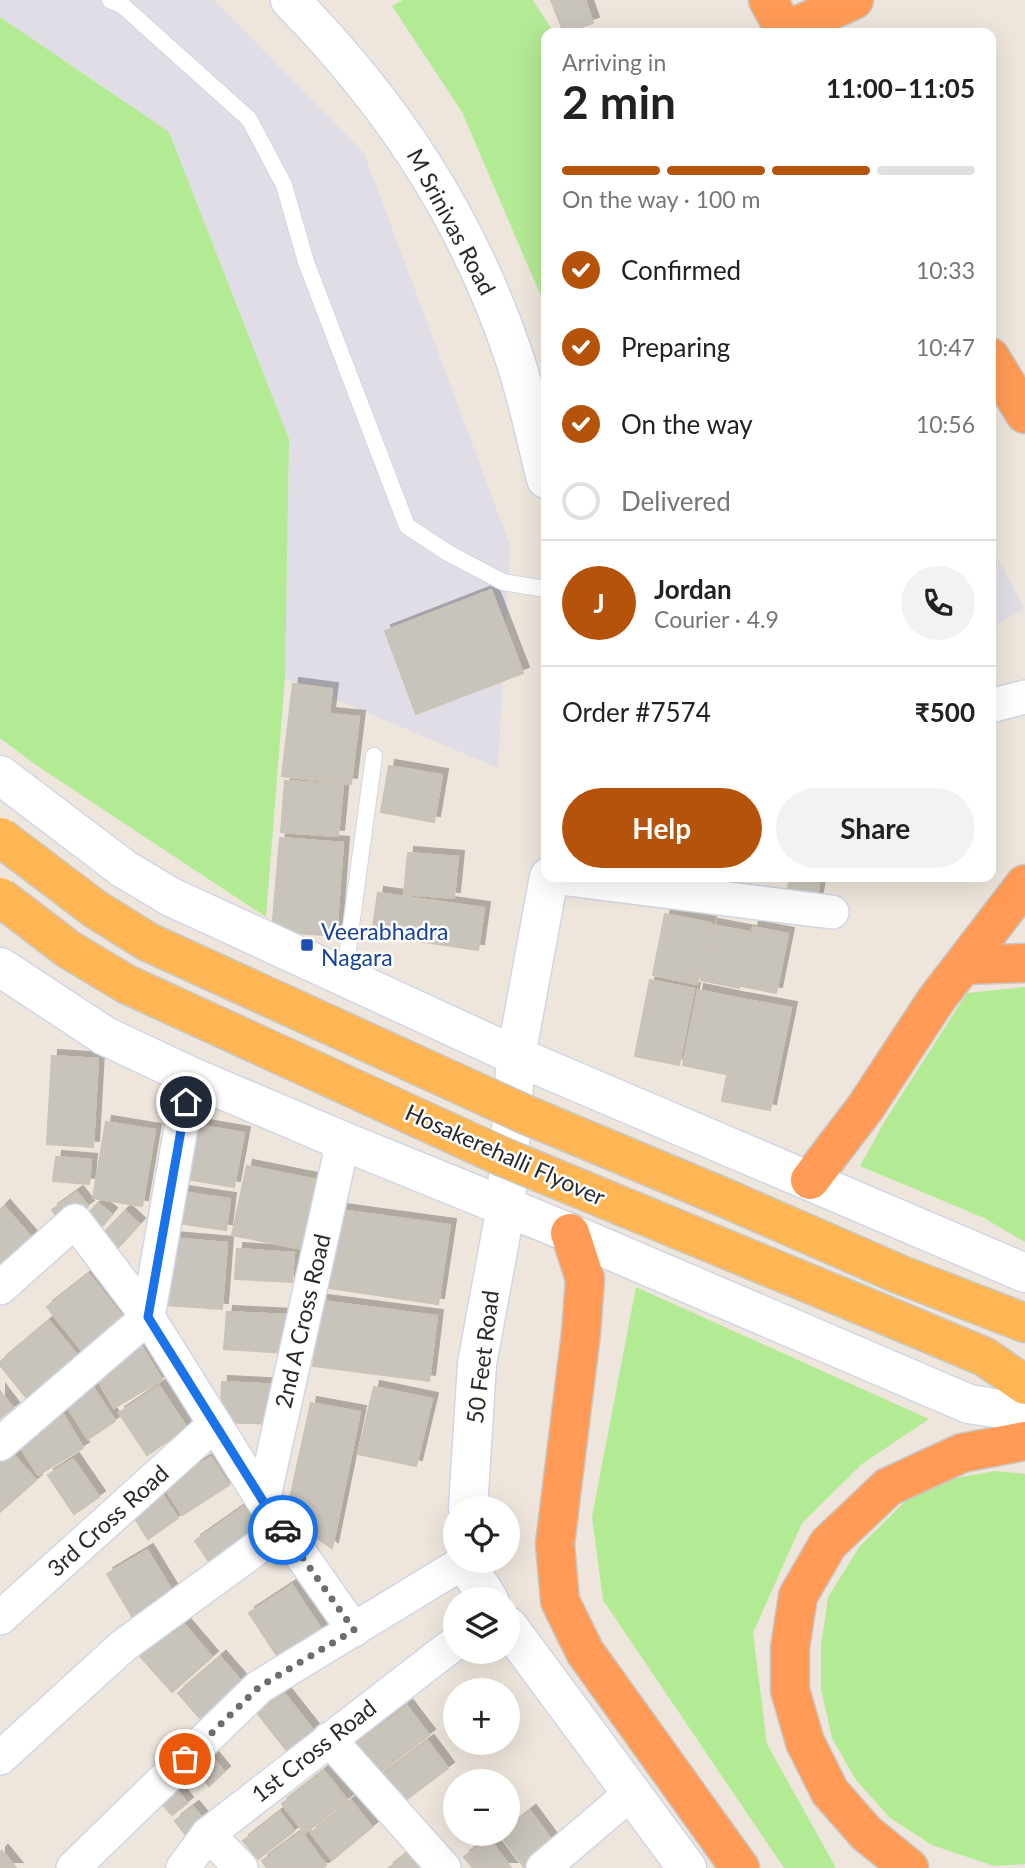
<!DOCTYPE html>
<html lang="en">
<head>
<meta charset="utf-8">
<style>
	body { margin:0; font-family:Lato,sans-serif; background:#f2f2f2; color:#222; height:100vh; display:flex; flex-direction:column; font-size:26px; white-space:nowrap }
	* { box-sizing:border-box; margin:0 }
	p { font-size:23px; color:#767676 }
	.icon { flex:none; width:38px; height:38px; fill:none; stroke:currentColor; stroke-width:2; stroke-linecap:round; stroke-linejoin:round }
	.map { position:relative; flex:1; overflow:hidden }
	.drawer { position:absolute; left:541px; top:28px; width:455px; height:854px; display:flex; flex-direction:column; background:#fff; border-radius:14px; box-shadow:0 7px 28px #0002 }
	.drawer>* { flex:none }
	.controls { position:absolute; left:443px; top:1496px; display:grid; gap:14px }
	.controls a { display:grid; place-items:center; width:77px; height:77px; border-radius:50%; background:#fff; box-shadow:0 7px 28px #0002; font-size:35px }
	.pin { position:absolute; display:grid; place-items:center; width:60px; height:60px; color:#fff; margin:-30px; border:4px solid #fff; border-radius:50%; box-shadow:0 2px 7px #0007 }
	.courier { position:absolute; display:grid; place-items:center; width:70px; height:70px; margin:-35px; border:5px solid #1a73e8; border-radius:50%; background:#fff; color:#222; box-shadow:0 2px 9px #0007 }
	.overview em { font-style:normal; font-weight:700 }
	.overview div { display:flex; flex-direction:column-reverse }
	.overview { display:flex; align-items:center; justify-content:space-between; height:119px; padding:0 21px }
	h1 { font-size:46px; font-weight:700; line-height:52px }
	.bar { display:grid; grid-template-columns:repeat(4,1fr); gap:10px 7px; align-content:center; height:84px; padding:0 21px }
	.bar i { height:9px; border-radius:5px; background:#e0e0e0 }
	.bar .current { background:#b45309 }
	.bar p { grid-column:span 4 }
	.line { display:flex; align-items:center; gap:18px; padding:0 21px; border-top:2px solid #e0e0e0 }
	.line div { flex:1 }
	.round { display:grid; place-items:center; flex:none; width:74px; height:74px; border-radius:37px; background:#f2f2f2 }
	ol { padding:0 21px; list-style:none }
	li { display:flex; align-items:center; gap:21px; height:77px }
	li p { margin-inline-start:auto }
	li .icon { padding:7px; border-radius:50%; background:#b45309; color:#fff; stroke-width:4 }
	li:last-child { color:#767676 }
	li i { width:38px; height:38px; border:4px solid #e0e0e0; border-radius:50% }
	.cta { display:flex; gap:14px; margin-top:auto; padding:14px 21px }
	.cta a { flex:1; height:80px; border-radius:42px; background:#b45309; color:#fff; font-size:28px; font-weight:700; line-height:80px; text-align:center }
	.cta a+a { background:#f2f2f2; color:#222 }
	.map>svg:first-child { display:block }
</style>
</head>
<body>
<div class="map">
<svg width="1025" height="1868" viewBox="0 0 1025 1868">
	<defs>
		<filter id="shadow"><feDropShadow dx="6" dy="-6" stdDeviation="0" flood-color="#0004"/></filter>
	</defs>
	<rect width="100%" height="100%" fill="#eee6dc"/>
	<path fill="#e0dde6" d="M0 0H214L364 153 510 545 498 768 285 678 289 439 169 132 0 17Z
		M991 546 1024 608 991 629H990Z"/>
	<path fill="#b3ea94" d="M403 0H533L554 33H546V308L462 112 392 6Z
		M0 17 169 132 289 439 285 678 266 917 36 765 0 738Z
		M1025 987V1242L984 1218 860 1166 886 1119 967 993Z
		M636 1287 929 1419 862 1464 802 1523 753 1633 767 1744 836 1868H784L603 1600 592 1517Z
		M995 1471 1025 1474V1864L994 1866 932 1845 890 1818 856 1780 832 1738 821 1689V1646L828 1597 860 1546 923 1484Z"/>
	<path fill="#c9c4bb" stroke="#cac2b5" stroke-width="2" filter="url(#shadow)" d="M551 0H585L593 23 564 33Z
		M491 590 523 673 416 714 385 631Z
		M293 684 332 689 329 714 359 717 351 784 282 776Z
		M389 766 442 775 434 822 381 812Z
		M285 781 343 785 338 836 281 832Z
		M280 838 343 843 336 936 272 931Z
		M408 853 458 857 454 898 404 894Z
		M790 877H820L814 919 784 915Z
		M378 893 484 908 478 950 372 934Z
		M665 914 710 923 697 984 653 975Z
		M712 925 750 932 739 988 701 980Z
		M753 927 788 934 776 993 741 986Z
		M650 980 694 989 679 1065 635 1056Z
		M698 990 741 999 725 1074 683 1065Z
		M742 999 791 1008 770 1110 722 1101Z
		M52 1056 98 1059 93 1147 47 1144Z
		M106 1122 155 1130 142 1206 93 1198Z
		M197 1125 244 1133 234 1187 187 1179Z
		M56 1157 91 1160 89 1184 53 1181Z
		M247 1166 322 1181 308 1250 232 1235Z
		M77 1192 88 1206 62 1225 52 1210Z
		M182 1192 230 1199 226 1230 177 1223Z
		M98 1203 111 1214 97 1231 84 1219Z
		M4 1206 37 1244 0 1266V1210Z
		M340 1210 450 1225 438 1304 329 1288Z
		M125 1211 139 1224 109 1257 94 1243Z
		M170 1238 227 1243 222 1309 164 1305Z
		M237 1249 294 1253 292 1282 235 1279Z
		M89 1274 129 1325 88 1358 47 1307Z
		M322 1301 437 1316 429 1381 313 1366Z
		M227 1312 287 1315 285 1353 224 1349Z
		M49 1321 81 1360 30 1402 0 1365V1362Z
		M142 1347 162 1380 114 1408 95 1375Z
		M89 1381 115 1421 88 1439 62 1398Z
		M222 1382 280 1385 277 1424 220 1422Z
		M159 1386 187 1428 147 1455 119 1413Z
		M374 1387 432 1399 416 1466 358 1454Z
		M0 1391 13 1408 0 1418Z
		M311 1403 360 1412 332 1548 286 1517Z
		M63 1414 83 1448 38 1475 17 1441Z
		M6 1447 36 1480 0 1512V1452Z
		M211 1457 229 1485 182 1515 164 1486Z
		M73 1459 99 1497 74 1514 48 1475Z
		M160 1491 178 1518 148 1539 130 1511Z
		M243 1507 262 1532 213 1567 195 1541Z
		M147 1550 178 1601 138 1626 107 1574Z
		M292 1585 325 1635 282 1663 249 1613Z
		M181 1621 212 1657 172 1692 140 1656Z
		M220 1657 248 1689 206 1725 178 1693Z
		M284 1693 314 1731 288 1752 258 1714Z
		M407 1706 429 1735 374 1777 351 1748Z
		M428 1741 448 1768 395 1808 375 1781Z
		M210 1755 224 1772 209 1786 195 1768Z
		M324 1771 347 1800 305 1833 282 1804Z
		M175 1788 187 1803 172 1815 159 1801Z
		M351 1801 372 1827 332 1860 311 1833Z
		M193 1807 207 1824 189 1839 175 1821Z
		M530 1811 556 1846 525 1868 500 1835 508 1834V1828Z
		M280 1812 294 1831 258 1859 243 1841Z
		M301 1832 326 1865 323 1868H267L262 1861Z
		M489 1839 511 1868H473L464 1857Z
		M2 1851 16 1868H0V1853Z
		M408 1853 419 1868H389Z"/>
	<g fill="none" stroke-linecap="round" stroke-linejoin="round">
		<defs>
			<path id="service" d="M110 0 122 5 249 119 284 185 306 262 407 526 448 553 503 582 546 589
				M344 978 374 756"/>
			<path id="minor" d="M990 706 1025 697
				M552 877 832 912
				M0 1288 75 1221 148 1317 263 1501 354 1630
				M0 1444 148 1317 190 1076
				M263 1501 343 1141
				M0 1618 215 1424
				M329 1739 444 1868
				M0 1758 123 1646 283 1529
				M208 1834 241 1868
				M73 1868 259 1687 464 1562
				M183 1868 208 1834 455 1643
				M543 1868 630 1794"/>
			<path id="tertiary" d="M290 0C391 103 465 214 512 351 527 393 535 436 546 479
				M0 775 124 869 171 897 516 1056 1025 1273
				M0 967 105 1036 190 1076 343 1141 570 1233 969 1404 1025 1413
				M507 1190 516 1056 549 877"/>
			<path id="secondary" d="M468 1508 477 1364 506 1207
				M464 1561 489 1600
				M508 1626 687 1868"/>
			<path id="trunk" d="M901 1275 1025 1323
				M885 1315 985 1357 1025 1385"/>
			<path id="motorway" d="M768 0 786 33
				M785 31 854 0
				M990 357 1025 414
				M963 965 1025 963
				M810 1180 865 1108 936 1000 1025 884
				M570 1233 585 1279 581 1333 555 1544 560 1601 585 1652 740 1868
				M909 1868 866 1833 830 1792 805 1742 790 1690V1648L798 1596 828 1544 888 1487 962 1453 1025 1441"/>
		</defs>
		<use href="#service" stroke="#d1d6e5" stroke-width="18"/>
		<use href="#minor" stroke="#d1d6e5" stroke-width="36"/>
		<use href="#tertiary" stroke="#d1d6e5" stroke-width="41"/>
		<use href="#secondary" stroke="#d1d6e5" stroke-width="41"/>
		<use href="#trunk" stroke="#c8c8c8" stroke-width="41"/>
		<use href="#motorway" stroke="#c8c8c8" stroke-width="41"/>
		<use href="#service" stroke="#fff" stroke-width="16"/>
		<use href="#minor" stroke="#fff" stroke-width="33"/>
		<use href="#tertiary" stroke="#fff" stroke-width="38"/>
		<use href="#secondary" stroke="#fff" stroke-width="38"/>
		<use href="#trunk" stroke="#feb654" stroke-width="38"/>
		<use href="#motorway" stroke="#ff9b56" stroke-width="38"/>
		<defs>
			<path id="trunk-bridge" d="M0 837 95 909 148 942 522 1113 725 1198 901 1275
				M0 897 68 949 126 984 503 1157 885 1315"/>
		</defs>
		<use href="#trunk-bridge" stroke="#c8c8c8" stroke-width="41" stroke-linecap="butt"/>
		<use href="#trunk-bridge" stroke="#feb654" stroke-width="38"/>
	</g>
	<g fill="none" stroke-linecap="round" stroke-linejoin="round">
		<path stroke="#6f6c69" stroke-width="7" stroke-dasharray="0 12.6" d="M185 1759 259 1687 354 1630 283 1530"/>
		<path stroke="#1a73e8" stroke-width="9" d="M186 1102 148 1317 263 1501 283 1530"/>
	</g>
	<rect fill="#1a4fb4" stroke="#fff" stroke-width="2.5" x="300" y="938" width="14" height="14" rx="3.5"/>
	<g text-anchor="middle" stroke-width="5" stroke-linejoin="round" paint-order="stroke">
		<g font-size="23" fill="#2b2b2b" stroke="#fff">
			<text transform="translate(451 222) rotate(62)" y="8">M Srinivas Road</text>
			<text transform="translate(505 1155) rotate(24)" y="8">Hosakerehalli Flyover</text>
			<text transform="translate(303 1321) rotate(-77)" y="8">2nd A Cross Road</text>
			<text transform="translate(483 1357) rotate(-83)" y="8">50 Feet Road</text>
			<text transform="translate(108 1521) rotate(-42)" y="8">3rd Cross Road</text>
			<text transform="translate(314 1751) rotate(-38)" y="8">1st Cross Road</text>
		</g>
		<g font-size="23" fill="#164399" stroke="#fff" text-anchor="start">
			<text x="321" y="940">Veerabhadra<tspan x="321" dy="26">Nagara</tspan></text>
		</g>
	</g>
</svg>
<div class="controls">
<a><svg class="icon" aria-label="locate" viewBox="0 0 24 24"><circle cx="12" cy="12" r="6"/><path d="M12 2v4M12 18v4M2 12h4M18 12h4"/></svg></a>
<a><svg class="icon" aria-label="layers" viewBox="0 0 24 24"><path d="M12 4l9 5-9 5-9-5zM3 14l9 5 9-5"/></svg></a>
<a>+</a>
<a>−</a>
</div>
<div class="pin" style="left:185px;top:1759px;background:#ea580c"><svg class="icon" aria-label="bag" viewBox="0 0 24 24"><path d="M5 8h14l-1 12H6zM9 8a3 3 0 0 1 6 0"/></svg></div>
<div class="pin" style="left:186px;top:1102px;background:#1f2937"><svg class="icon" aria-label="home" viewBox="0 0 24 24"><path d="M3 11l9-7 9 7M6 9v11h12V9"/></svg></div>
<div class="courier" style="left:283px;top:1530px"><svg class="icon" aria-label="car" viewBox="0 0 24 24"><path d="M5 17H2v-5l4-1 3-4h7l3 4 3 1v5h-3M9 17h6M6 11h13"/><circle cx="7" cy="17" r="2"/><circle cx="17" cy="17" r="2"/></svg></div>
<section class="drawer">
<div class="overview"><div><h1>2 min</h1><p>Arriving in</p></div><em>11:00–11:05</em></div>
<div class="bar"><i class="current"></i><i class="current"></i><i class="current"></i><i></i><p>On the way · 100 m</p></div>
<ol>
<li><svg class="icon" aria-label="check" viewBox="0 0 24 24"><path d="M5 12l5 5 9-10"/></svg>Confirmed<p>10:33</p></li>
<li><svg class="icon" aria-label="check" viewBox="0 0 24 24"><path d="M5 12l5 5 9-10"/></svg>Preparing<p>10:47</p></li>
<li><svg class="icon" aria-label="check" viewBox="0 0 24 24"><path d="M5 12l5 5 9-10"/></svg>On the way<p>10:56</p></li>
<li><i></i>Delivered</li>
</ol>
<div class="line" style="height:126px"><b class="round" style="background:#b45309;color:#fff">J</b><div><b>Jordan</b><p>Courier · 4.9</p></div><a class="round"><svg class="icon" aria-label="phone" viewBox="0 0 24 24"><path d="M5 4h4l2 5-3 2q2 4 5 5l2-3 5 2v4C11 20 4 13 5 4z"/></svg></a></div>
<div class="line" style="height:91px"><div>Order #7574</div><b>₹500</b></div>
<div class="cta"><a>Help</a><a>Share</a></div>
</section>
</div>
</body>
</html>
